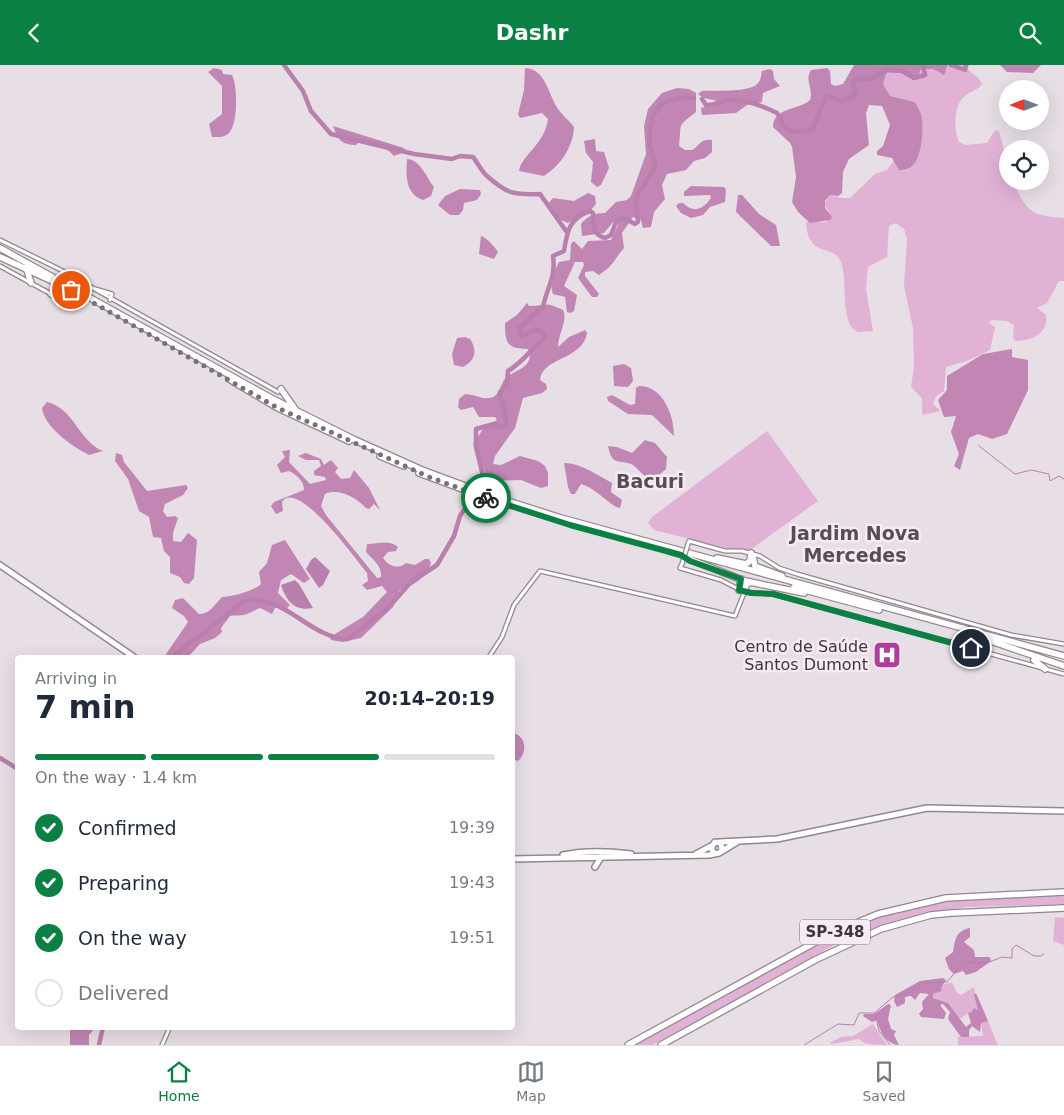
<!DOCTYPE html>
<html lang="en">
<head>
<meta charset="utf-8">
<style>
	body { margin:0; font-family:"DejaVu Sans",sans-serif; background:#f2f2f3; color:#1f2937; height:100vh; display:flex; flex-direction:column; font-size:19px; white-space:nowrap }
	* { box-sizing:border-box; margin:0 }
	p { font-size:16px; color:#747a83 }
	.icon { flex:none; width:28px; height:28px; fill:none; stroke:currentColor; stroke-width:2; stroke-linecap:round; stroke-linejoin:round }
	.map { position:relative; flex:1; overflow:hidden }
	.drawer { position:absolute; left:15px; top:590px; width:500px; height:375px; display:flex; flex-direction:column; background:#fff; border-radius:5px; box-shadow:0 5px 20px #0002 }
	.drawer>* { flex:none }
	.needle { width:32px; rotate:270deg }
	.fabs { position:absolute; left:999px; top:15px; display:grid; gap:10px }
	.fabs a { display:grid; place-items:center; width:50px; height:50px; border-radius:50%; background:#fff; box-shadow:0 5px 20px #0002; font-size:25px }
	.pin { position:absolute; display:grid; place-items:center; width:42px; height:42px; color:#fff; margin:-21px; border:2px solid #fff; border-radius:50%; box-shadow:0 1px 5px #0007 }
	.courier { position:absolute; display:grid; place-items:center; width:50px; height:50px; margin:-25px; border:4px solid #0b8043; border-radius:50%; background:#fff; color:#222; box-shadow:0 1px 6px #0007 }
	.headline em { font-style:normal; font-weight:700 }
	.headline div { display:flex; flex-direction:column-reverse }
	.headline { display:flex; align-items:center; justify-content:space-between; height:85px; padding:0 20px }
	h1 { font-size:32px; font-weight:700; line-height:38px }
	.bar { display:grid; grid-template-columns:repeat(4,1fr); gap:8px 5px; align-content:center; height:60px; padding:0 20px }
	.bar i { height:6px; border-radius:4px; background:#e0e1e3 }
	.bar .on { background:#0b8043 }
	.bar p { grid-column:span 4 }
	ol { padding:0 20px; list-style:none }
	li { display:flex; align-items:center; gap:15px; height:55px }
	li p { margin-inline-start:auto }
	li .icon { padding:5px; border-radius:50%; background:#0b8043; color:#fff; stroke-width:4 }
	li:last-child { color:#747a83 }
	li i { width:28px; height:28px; border:2px solid #e0e1e3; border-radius:50% }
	header { display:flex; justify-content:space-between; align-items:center; height:65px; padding:0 20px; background:#0b8043; color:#fff; font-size:22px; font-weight:700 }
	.tab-bar { display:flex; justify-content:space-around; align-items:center; height:70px; border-top:1px solid #e0e1e3; background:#fff; font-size:14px; color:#747a83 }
	.tab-bar a { display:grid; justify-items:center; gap:2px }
	.tab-bar .on { color:#0b8043 }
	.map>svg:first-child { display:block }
</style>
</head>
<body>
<header><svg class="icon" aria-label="back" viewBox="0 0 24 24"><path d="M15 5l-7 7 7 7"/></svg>Dashr<svg class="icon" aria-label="search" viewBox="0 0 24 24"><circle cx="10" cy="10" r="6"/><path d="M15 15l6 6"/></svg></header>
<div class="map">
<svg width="1064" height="980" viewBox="0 0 1064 980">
	<rect width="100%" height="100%" fill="#e8dee6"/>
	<path fill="#e1b2d6" d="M948 0H971L967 2C970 10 980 10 982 20 977 25 970 27 965 31 953 40 954 65 959 77L966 80 987 78 995 65 999 66 1007 96 1008 116H1013C1026 146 1031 151 1064 153V216H1059L1047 238 1037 243 1046 250C1049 269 1031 276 1015 276L1013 273 1014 260 1007 256 991 255 989 258 995 262 990 285 967 296 946 302 944 326 936 331 933 339 941 346 922 350V333L911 322 914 302 913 263 904 221 907 174 904 164 896 158 889 161 887 192 868 202 866 224 873 266 858 267C839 260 848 214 841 197 834 178 808 195 806 157H827L829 147 824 140 830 130 842 133H850L875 109 887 105 894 95 897 101 903 106 908 105C926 88 926 57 915 37L890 31 883 19 887 7 894 3C904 4 906 15 917 14L921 4H933L940 8 947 5Z
		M767 366 818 436 750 485 730 484 654 465 648 458 652 452Z
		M1064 830V839L967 842 933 847 885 859 842 876 653 980H633L842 866 883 849 945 835Z
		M1055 852 1064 853V880L1053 876Z
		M952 917 957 928 961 930 974 922 978 946 968 948 960 954 948 938 933 933V929L937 928 943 920Z
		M985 956H988L998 980H958V972L983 971 981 958Z
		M873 959 887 980 866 979 859 974 831 979V977L841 972 853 971Z"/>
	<path fill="#c186b4" d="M854 0H948L944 10 933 4H921L917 15C904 14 898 0 887 7L883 19 890 31 915 37C918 43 922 49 922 55 924 70 921 109 899 105L892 93 877 90V86L883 81 890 60 882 41 869 40 866 48 869 80 849 94 843 107 842 128 838 131 830 130 825 136V143L832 152 830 155 810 158 798 147 792 137 796 112 792 82 790 78 773 62C773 42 800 45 810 35 814 24 804 16 811 5L827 3 830 6 831 19 835 21 843 19Z
		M1000 0H1041L1033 8 1007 7Z
		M214 3 222 5 223 9 232 10C238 21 238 61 228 69 223 73 217 72 212 72L209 59 222 49V21L208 7Z
		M525 3C546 4 548 29 558 44 562 50 569 55 574 62 573 82 561 100 544 111L519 106C520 92 545 79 548 54L542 48 520 53 518 49 524 25Z
		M770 4 773 6 774 14 780 21 763 28 762 37 747 40 736 48 702 50 701 43 721 38C714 33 705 36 698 29L702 26C715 25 751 28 758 18 761 15 761 10 762 6Z
		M677 23 689 24 696 28V47C676 63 682 56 679 81L685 85H692C700 80 701 73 712 75V87L705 93 694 96 686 105 667 109 662 120 665 134 654 147 651 162 643 163 641 155 633 152 622 168 624 183C613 196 614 200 599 210L593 206 585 207V211L599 229 597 232H592L578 213 584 200 583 197H575L564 221 577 230 574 246 570 248 567 247 565 232 553 229C549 217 554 207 559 197L570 195 571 179 574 176 582 184 588 176 611 175 618 160 617 157H613L604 168 582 171 581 159C587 151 595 148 605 148L616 137 627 135 631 131 646 89 644 61 648 44 662 28Z
		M333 61 404 83 405 87 394 91C386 81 371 77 359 77L356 80C341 80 338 74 333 61Z
		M595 74 596 86 604 87 609 103 601 120 597 122 591 117 593 97 586 88 584 76Z
		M407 94C421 95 426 112 434 122L431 131 423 135C405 129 406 110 407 94Z
		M691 121 724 122 726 125 725 137 710 142 703 150 691 153 681 148 676 141 679 138H683C694 149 703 144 711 133L710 130 684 131V127Z
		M460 124 480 125 481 129 477 135 464 138 463 145 459 150H450L438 140 445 131Z
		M588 128 595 131 596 139 591 145 568 158 556 153 552 142 547 140 553 133 574 136Z
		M738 130H742L759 149 776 160 780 181H771L736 147Z
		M481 171C487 173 495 182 498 187L494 194 479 189Z
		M527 238 529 241C548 241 543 236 563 245 568 255 558 270 558 282L569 272 585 265 587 268C583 295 542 292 540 315L546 319 547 324 542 328 523 333 515 363 495 391 493 399 501 400 520 391 538 396 545 401 548 408V421L541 423 521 415 489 416 473 379 483 364 497 355 495 352H479L473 342 461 345 458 342 459 334 465 329C473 329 481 334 488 333 500 333 499 321 505 314 515 304 531 305 530 287L528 284C507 284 505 278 505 258L517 250Z
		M465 272 470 274C478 286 475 296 463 302L454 300 452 289 457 273Z
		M1012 284V292L1028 295V325L1007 369 992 374 978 369 969 373 960 405 954 401 959 389 951 367 956 351 944 352 938 335 947 325V311L983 289Z
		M624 299 631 303 633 316 628 322 614 321 613 301Z
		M639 321C663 321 674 350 674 371L652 350 628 349 608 336 607 332 612 330 630 340 635 339 636 323Z
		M47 337C75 344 78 376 103 386L89 390C73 382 44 362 42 343Z
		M645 375 655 378 667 392 666 404 658 411 647 412C641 409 636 401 631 399 617 394 612 401 608 381L617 382 632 388Z
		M290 385 289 397 310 419 326 415 325 412 314 410V406L321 401 319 395H306L298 391 306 388 321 394 324 400 331 395 338 403 335 407 341 414 350 413 354 405 369 423 380 445 374 439 369 444 366 443C355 432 339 423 325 429L321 441 326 450 377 513 381 512C382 500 373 495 366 487L367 479C378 479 389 474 398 482L396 486 388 487 383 493C388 501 399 505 406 498L415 500 425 494H429L431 498C427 511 413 522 400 525L393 542 361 573 343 577 331 575 330 572 363 552 387 527 382 521 367 525 362 520 368 516 367 508C357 496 297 412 282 437L283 446 276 449 271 441 274 437 304 425C304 416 297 410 289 406L281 408 277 400 285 392 282 386Z
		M116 388 122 390 124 397 147 426 186 420 188 423 183 430 165 439 163 446 167 452 175 451 178 453 173 468V476L181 477 188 468 197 475 194 513 189 519 184 518 180 512 170 508V492L164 486 161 473 153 472 149 452 139 446 128 414 115 396Z
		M564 398C581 398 597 410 612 418L611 427 622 435 620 443C611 442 596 423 581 419L575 429H571L568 422Z
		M285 475 310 514 304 518 291 509 281 515 278 528 290 540 287 543H275L272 549C255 541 264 542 247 549 242 551 236 550 230 551L221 563 222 567 215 573 200 579 188 592H164L188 557 184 551 172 543 175 535 183 533 199 549C209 550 215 539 222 532 232 532 254 526 261 519L259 507 267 498 272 480Z
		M513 668C526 671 528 687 518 696L513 694Z
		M970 863V872L964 877 974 885 975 892H990L991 896 976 907 966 910 963 906 954 909 949 904 945 893 953 887C955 874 956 866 970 863Z
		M943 913 946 915 941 923 942 926 933 929V933L948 938 966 962 971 958 968 948 972 947 974 943 978 945 974 930 976 928 988 956 981 958 980 967 972 961 969 965V972H961L948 954 950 947 943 939 940 940 946 948 944 954 921 952 919 949 923 944 922 937 929 929 920 928 915 935 911 931 905 932V938L897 942 894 936 895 930 920 916Z
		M888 939 891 940 888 954 891 964 896 966 894 970 899 980C886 979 880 967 877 955L872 957 863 951 864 949H874Z
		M70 962 95 963 89 970V980H70Z"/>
	<path fill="#b97fad" d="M315 492 330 506 323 520 319 523 306 504 311 495Z
		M295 515 299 519 313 543C295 547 286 536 281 520Z"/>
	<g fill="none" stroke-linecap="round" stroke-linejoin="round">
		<path stroke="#b97fad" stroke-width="1" d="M979 381 1015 409 1031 405 1049 409 1050 416 1059 411 1064 414
			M875 948 879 966 890 980
			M804 980 838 959 854 960 859 948H874L893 932 908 928 922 918 947 917 962 899 969 897 987 898 1002 892 1012 893V884L1016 880 1034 891H1041L1044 889"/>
		<path stroke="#b97fad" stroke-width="4.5" d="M284 0 303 26 311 46 331 69 414 89 452 94 460 91 473 92C478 98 481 106 487 111 507 129 514 130 540 129L566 166
			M951 0 965 5 966 0
			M702 34 706 40C715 41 721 35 730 35 746 34 763 41 777 48 789 68 787 70 813 64L825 33 831 32 841 36 852 32 856 26 853 18 855 14H871L886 5 903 6 914 13 925 10 923 0
			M174 592 192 575 200 571 244 536C283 527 310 574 348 574L388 543 411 517 437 500 454 471 460 451 484 415 476 382V364L494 359 500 362 505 361C509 349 499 338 500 327L507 320 508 306C523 297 530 285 544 274V270L538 264 521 271 519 263 543 242C547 222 556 213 553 191L564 186C567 167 569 153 590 146L593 148C593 160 592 169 605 173L611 170 616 157 622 152 635 159 638 157 636 137 638 129 655 103C656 94 651 88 650 80 647 47 660 31 694 33
			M0 693 18 704
			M99 980 103 962"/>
		<defs>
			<path id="minor" d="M0 175 59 204 278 327
				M0 201 51 229
				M92 223 112 229 110 235
				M688 479 689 476 725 486H742L760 491 779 503 797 509 1011 570 1064 579
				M682 499 680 503 721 515 744 527 773 529 1064 609
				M489 592 502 572 514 540 540 506 735 551 744 528
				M162 980 170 962"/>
			<path id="major" d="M0 500 134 592
				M719 777 777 774 927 743 1064 746
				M714 788 711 783 715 777 721 778 722 786
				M696 789 711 781
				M563 790C586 785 608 786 631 789
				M512 794 709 790 719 788 737 777
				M595 802 601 792"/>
			<path id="highway" d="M0 183 271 333 355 375 422 405 495 432 561 453 1064 591
				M0 192 59 219
				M26 202 31 218
				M51 229 56 225 83 231
				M229 314 276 342 349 376
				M281 324 295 344
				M380 391 404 401
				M419 408 462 424
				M669 486 689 492
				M684 492 745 516 804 528
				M753 492 755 501 782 511
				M717 493 746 499 750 496 751 488
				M794 522 879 545
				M739 525 741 514
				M744 527 746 520 750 517
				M985 574 1064 601
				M1034 595 1045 604
				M628 980 832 868 878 849 946 833 1064 827
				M661 980 815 895 881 864 931 850 951 848 1064 843"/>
		</defs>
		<use href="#minor" stroke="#92888f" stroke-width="5.5"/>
		<use href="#major" stroke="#92888f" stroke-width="8"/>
		<use href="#highway" stroke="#92888f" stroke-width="8"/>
		<use href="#minor" stroke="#fff" stroke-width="3"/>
		<use href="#major" stroke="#fff" stroke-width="5"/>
		<use href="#highway" stroke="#fff" stroke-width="5.5"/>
		<defs>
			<path id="minor-bridge" d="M682 499 688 479"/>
		</defs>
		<use href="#minor-bridge" stroke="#92888f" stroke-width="5.5" stroke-linecap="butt"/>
		<use href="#minor-bridge" stroke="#fff" stroke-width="3"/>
	</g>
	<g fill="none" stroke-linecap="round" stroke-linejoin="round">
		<path stroke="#787176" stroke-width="5" stroke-dasharray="0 9" d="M71 225 276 342 429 412 486 433"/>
		<path stroke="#0b8043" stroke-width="6" d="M486 433 570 460 681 490 690 496 741 514 739 525 751 528 773 529 971 583"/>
	</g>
	<defs>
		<symbol id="hospital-square" viewBox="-11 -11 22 22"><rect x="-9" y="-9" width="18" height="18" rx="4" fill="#ad3e9b" stroke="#f6ebf3"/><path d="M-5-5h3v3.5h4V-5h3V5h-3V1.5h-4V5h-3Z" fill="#fff"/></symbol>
	</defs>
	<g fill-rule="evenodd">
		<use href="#hospital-square" x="871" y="574" width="32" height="32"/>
	</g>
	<g text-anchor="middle" stroke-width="5" stroke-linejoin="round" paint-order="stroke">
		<rect fill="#f6ebf3" stroke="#736d72" stroke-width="1" x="800" y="854.5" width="70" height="25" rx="4"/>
		<g font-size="15" font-weight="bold" fill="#3b373a">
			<text x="835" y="872">SP-348</text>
		</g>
		<g font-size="16" fill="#3b373a" stroke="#f6ebf3" text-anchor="end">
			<text x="868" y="587">Centro de Saúde<tspan x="868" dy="18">Santos Dumont</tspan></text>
		</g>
		<g font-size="19" font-weight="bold" fill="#574e55" stroke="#f6ebf3">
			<text x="650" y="423">Bacuri</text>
			<text x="855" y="475">Jardim Nova<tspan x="855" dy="22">Mercedes</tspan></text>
		</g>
	</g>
</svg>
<div class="fabs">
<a><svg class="needle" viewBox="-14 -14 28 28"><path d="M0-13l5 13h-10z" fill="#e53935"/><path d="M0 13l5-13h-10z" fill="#747a83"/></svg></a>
<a><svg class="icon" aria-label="locate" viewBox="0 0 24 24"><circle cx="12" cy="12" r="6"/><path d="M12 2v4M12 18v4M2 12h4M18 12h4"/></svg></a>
</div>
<div class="pin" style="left:71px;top:225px;background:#ea580c"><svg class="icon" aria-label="bag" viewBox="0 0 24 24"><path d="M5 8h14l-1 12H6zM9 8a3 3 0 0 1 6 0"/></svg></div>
<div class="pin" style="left:971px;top:583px;background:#1f2937"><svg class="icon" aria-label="home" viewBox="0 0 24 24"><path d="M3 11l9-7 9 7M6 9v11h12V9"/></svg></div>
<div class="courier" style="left:486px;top:433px"><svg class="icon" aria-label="bike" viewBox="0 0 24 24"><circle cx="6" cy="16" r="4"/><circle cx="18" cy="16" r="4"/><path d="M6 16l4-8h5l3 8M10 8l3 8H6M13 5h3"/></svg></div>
<section class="drawer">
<div class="headline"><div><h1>7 min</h1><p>Arriving in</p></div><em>20:14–20:19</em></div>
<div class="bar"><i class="on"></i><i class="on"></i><i class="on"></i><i></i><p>On the way · 1.4 km</p></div>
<ol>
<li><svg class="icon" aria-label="check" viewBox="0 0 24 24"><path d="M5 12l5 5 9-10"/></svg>Confirmed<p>19:39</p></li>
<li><svg class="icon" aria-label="check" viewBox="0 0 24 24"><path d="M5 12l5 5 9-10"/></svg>Preparing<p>19:43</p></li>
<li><svg class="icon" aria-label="check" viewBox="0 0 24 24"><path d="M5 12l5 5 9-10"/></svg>On the way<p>19:51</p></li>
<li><i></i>Delivered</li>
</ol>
</section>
</div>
<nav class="tab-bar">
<a class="on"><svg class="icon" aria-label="home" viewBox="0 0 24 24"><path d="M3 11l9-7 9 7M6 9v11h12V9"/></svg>Home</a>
<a><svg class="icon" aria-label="map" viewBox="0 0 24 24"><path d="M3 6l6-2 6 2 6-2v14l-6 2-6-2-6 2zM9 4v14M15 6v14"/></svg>Map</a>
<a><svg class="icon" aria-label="saved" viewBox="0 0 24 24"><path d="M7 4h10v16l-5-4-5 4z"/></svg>Saved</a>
</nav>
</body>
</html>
